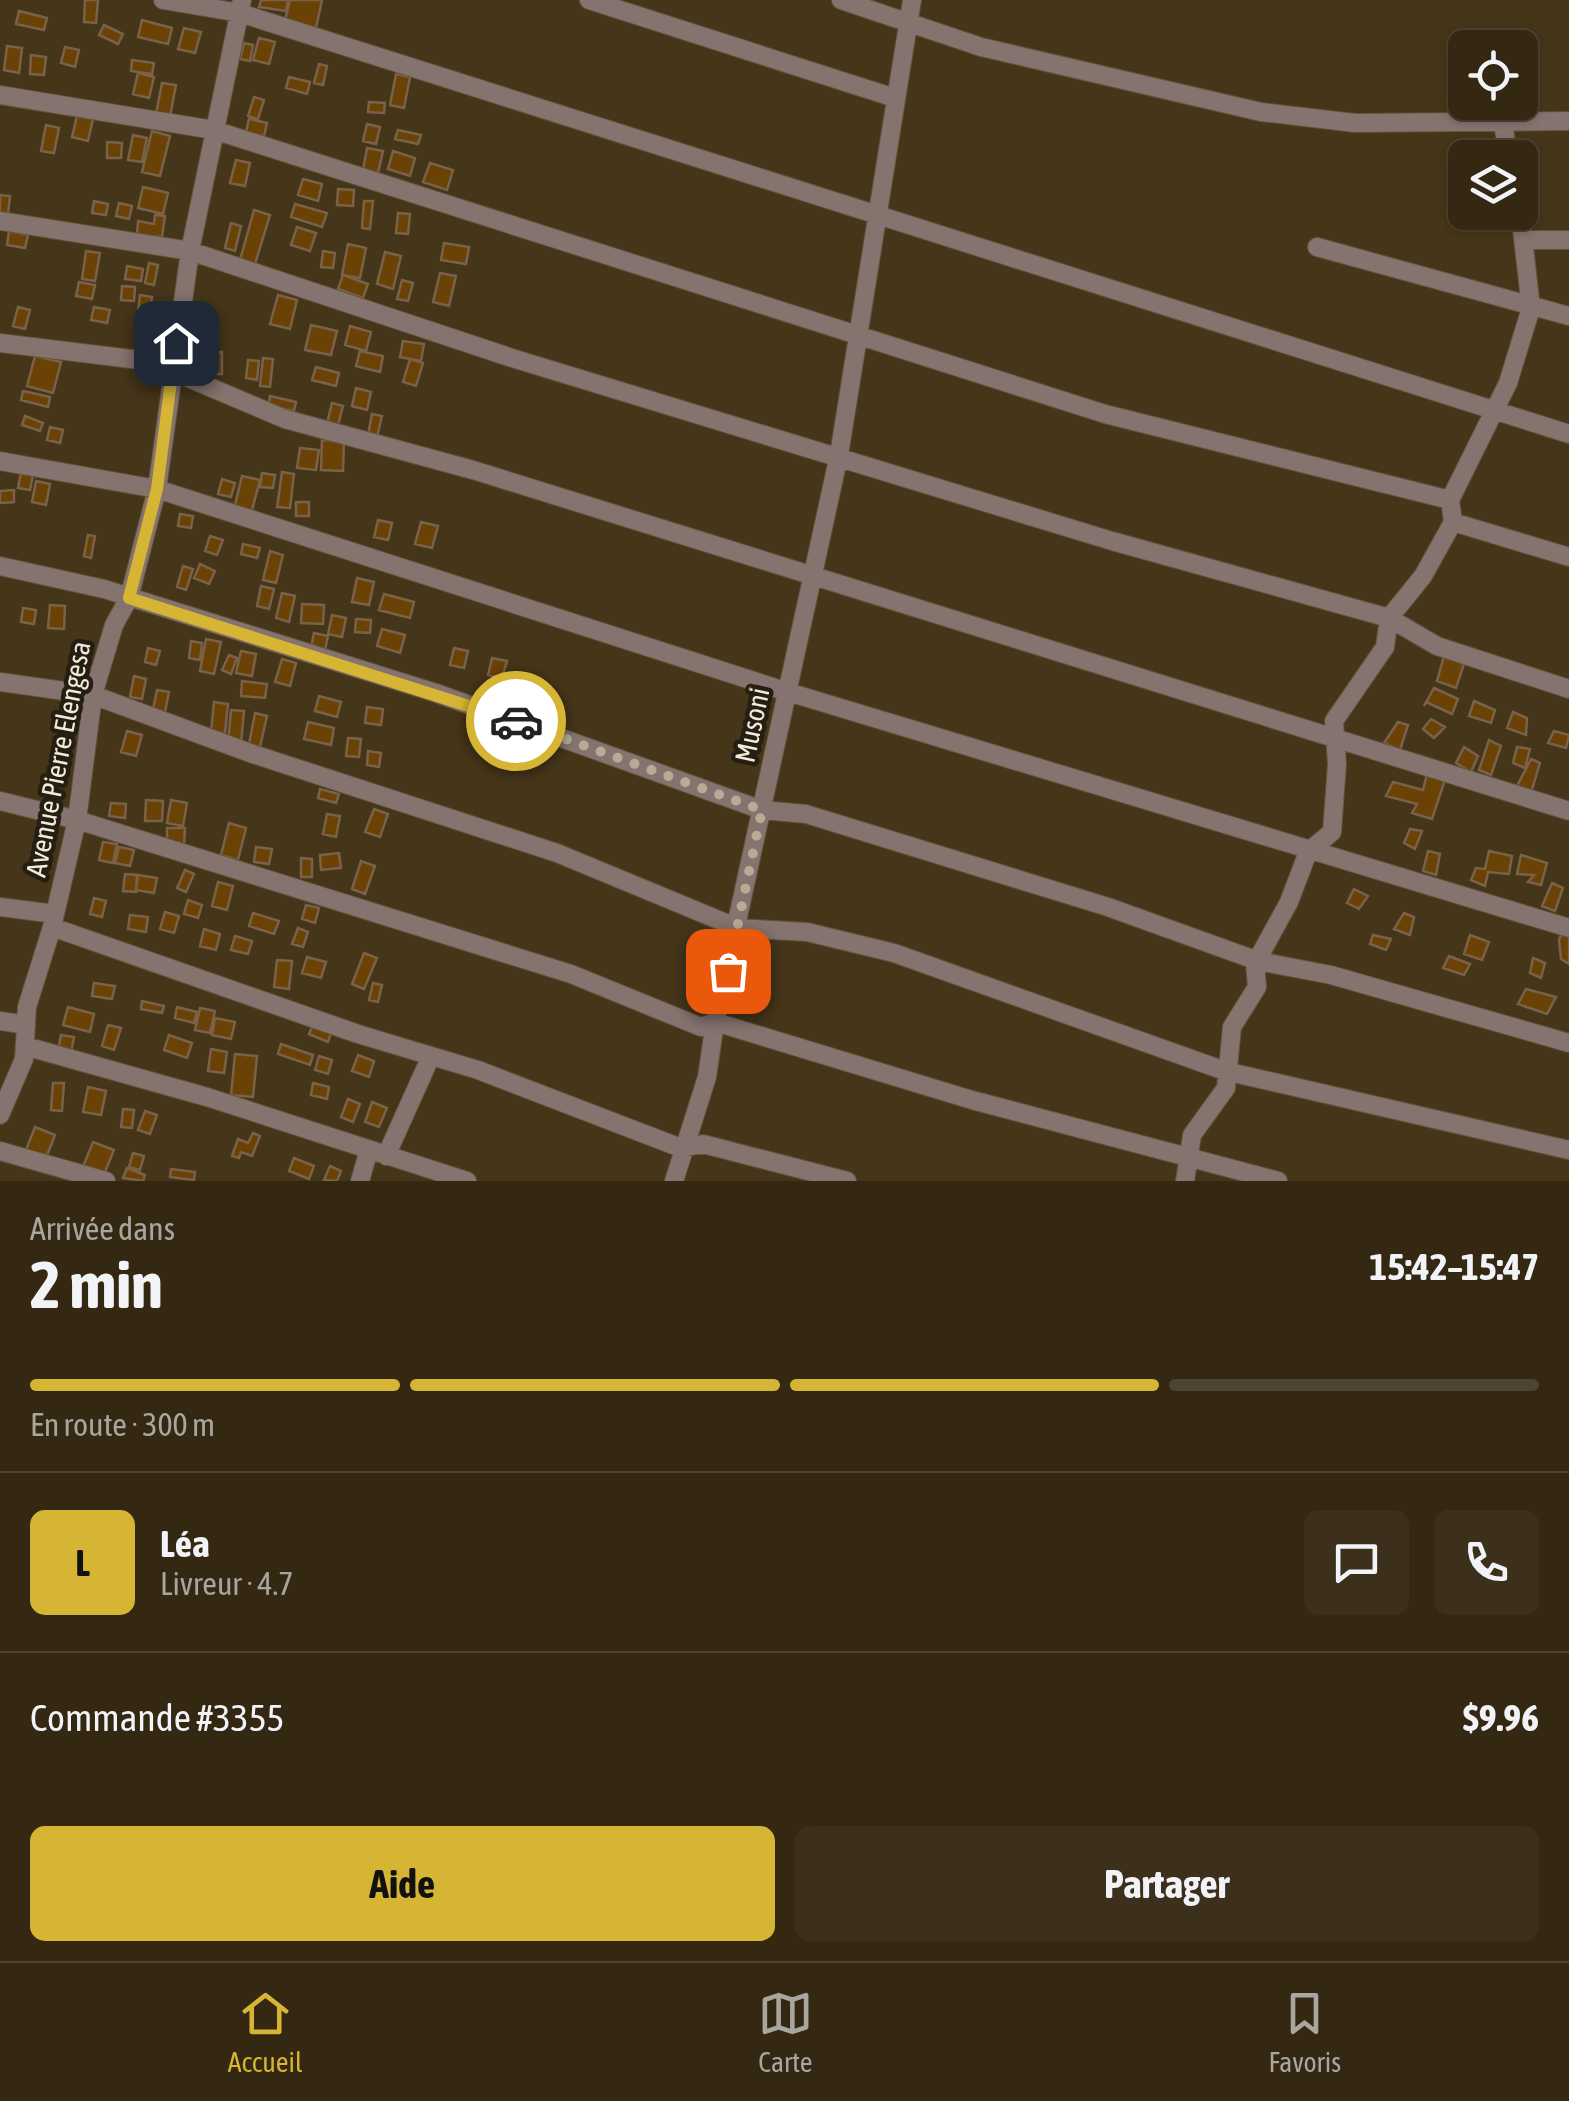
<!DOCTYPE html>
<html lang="fr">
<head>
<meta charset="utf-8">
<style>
	body { margin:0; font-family:"Asap Condensed",sans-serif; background:#3c301c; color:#f1f3f6; height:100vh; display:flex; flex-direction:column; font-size:38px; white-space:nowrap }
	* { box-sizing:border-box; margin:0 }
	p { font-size:32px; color:#a9a6a0 }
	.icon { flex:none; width:55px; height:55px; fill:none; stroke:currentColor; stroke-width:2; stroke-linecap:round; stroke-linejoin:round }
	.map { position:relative; height:1181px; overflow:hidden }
	.sheet { display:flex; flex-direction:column; background:#342813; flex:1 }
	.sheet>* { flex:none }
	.buttons { position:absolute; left:1448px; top:30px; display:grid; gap:20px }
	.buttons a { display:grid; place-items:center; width:90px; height:90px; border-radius:15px; background:#342813; box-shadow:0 2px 8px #0004,0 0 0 2px #4e4433; font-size:50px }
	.pin { position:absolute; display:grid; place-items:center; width:85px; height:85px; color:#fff; margin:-42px; border-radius:20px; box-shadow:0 5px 15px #0006 }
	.courier { position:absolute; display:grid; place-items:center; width:100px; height:100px; margin:-50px; border:8px solid #d6b534; border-radius:50%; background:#fff; color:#222; box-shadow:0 2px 12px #0007 }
	.headline em { font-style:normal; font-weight:700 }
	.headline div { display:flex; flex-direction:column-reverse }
	.headline { display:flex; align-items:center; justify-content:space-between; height:170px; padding:0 30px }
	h1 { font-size:65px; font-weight:700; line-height:75px }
	.bar { display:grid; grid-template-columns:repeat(4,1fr); gap:15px 10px; align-content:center; height:120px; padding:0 30px }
	.bar i { height:12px; border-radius:8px; background:#4e4433 }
	.bar .active { background:#d6b534 }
	.bar p { grid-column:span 4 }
	.line { display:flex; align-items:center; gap:25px; padding:0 30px; border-top:2px solid #4e4433 }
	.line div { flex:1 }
	.round { display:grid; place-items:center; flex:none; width:105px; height:105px; border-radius:15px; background:#3c301c }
	.action { display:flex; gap:20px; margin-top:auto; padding:20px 30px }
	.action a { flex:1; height:115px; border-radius:15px; background:#d6b534; color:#111; font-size:40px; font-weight:700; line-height:115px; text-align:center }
	.action a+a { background:#3c301c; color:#f1f3f6 }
	.menu { display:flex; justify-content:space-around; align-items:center; height:140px; border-top:2px solid #4e4433; background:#342813; font-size:28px; color:#a9a6a0 }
	.menu a { display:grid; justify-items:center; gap:5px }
	.menu .active { color:#d6b534 }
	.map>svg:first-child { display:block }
</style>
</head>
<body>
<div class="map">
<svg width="1569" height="1181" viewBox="0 0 1569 1181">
	<rect width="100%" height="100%" fill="#453519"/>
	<path fill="#6a4206" stroke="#796249" stroke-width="2.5" d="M85 0H98L96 23 84 22Z
		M261 0H288L286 11 259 7Z
		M290 0H322L316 28 285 20Z
		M19 11 47 18 44 30 16 24Z
		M142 20 172 28 168 44 138 37Z
		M104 25 123 34 118 44 99 35Z
		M184 28 201 32 195 53 178 49Z
		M259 38 275 42 269 64 253 60Z
		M244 43 253 45 250 61 240 59Z
		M7 46 22 48 19 73 4 70Z
		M65 47 79 50 75 67 61 63Z
		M31 55 46 57 44 75 30 74Z
		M132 60 154 63 152 74 131 71Z
		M319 64 327 66 323 85 314 83Z
		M138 73 154 77 149 98 133 94Z
		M396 74 410 77 404 108 390 105Z
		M289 77 310 82 307 94 286 88Z
		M162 83 176 85 170 116 156 114Z
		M254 97 264 100 258 119 248 116Z
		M369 102 385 103 384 113 368 112Z
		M77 116 93 119 88 141 72 137Z
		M249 119 267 123 264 136 246 132Z
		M367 124 380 127 376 144 363 141Z
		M46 125 59 128 54 153 41 151Z
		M398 130 421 135 418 144 395 139Z
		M152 131 170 136 160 176 142 172Z
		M133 135 147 138 142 162 128 160Z
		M107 142 122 143 121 158H107Z
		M367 148 383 151 378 173 363 170Z
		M393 151 415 158 410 176 388 169Z
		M236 160 250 163 245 186 230 183Z
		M430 163 453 170 447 190 423 182Z
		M303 179 322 184 318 201 298 195Z
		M143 187 168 193 163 214 138 208Z
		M338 189 354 190 353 206 337 205Z
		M0 195 10 196 8 214 0 212Z
		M94 201 108 204 106 215 92 213Z
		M364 201H373L370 229 362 228Z
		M119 203 132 206 129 219 116 216Z
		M295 204 327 213 322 227 291 217Z
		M254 210 270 215 255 264 240 260Z
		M398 213 410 214 408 234 396 233Z
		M155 215 165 216 162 237 137 235 138 221 154 224Z
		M231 223 241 226 235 251 225 248Z
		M297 227 316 233 310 251 291 245Z
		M9 231 28 235 25 248 7 245Z
		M444 243 469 247 466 264 441 260Z
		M348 244 366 248 360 278 342 275Z
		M86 251 100 253 95 281 82 279Z
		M323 251 335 253 333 268 321 267Z
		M385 252 401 256 393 289 377 284Z
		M149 263 158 265 154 285 145 283Z
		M127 266 143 269 141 281 125 279Z
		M440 273 456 276 449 306 433 302Z
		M343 275 368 284 363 298 338 289Z
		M402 280 413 283 408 301 397 299Z
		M79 282 95 285 92 299 76 296Z
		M122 286 135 287 134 301 121 300Z
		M140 295 152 297 150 313 138 312Z
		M278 295 297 300 290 329 270 324Z
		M18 307 30 310 25 329 13 326Z
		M94 307 110 310 107 323 91 320Z
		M311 325 337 331 331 355 305 350Z
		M350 326 371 332 366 351 345 345Z
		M403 341 424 344 421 361 400 357Z
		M360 351 383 356 380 372 356 366Z
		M211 352H222V374H211Z
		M35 356 61 362 53 393 27 386Z
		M263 358 273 359 270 387 260 386Z
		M410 359 423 363 416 386 403 382Z
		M248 360 259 361 257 380 246 378Z
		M316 367 339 373 336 386 312 380Z
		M356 388 371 392 367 410 352 406Z
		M23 391 50 397 48 407 21 400Z
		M270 396 296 402 294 411 268 406Z
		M332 403 343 406 338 425 327 423Z
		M372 414 382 416 377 437 368 435Z
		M25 416 43 423 40 431 22 425Z
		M50 427 63 430 60 443 47 440Z
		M322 440 344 441 343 471 321 470Z
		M300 448 319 450 316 470 297 468Z
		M22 467 34 469 30 490 18 488Z
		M282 472 294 474 290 508 277 507Z
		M262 473 275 475 273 488 260 487Z
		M242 476 260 480 251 514 234 509Z
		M222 479 235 483 231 497 218 494Z
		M36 481 50 484 46 505 32 502Z
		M14 490V502L0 503V491Z
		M296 502H309V516H296Z
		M180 514 193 516 191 528 178 526Z
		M378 520 392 523 388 540 374 537Z
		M421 522 438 526 432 548 415 544Z
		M88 535 95 536 91 558 84 556Z
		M210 536 223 540 217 555 205 551Z
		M243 544 260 548 257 558 241 554Z
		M270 551 283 555 276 583 263 580Z
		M200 564 215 571 209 584 194 578Z
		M183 566 193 569 186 590 177 587Z
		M357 578 374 582 369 605 352 602Z
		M261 586 274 589 269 609 257 606Z
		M282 593 295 596 289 622 276 618Z
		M384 594 414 602 410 618 379 610Z
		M302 604 324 605 323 624 301 623Z
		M50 605 65 606 64 629 48 628Z
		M23 608 36 610 34 624 21 622Z
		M332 615 346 618 342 637 328 634Z
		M356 619 371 620 370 633 355 632Z
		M382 629 405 635 400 653 377 646Z
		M314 633 328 636 325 650 311 647Z
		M206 639 221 642 214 674 200 671Z
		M191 641 202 643 200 660 189 658Z
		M148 648 160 651 156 665 145 662Z
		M454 648 468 651 464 668 450 665Z
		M241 651 256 654 252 676 236 673Z
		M229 655 237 658 231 674 222 670Z
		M1444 656 1464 664 1456 688 1437 681Z
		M492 658 507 661 502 678 488 675Z
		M282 659 296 663 290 686 275 682Z
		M134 676 146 679 142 699 130 697Z
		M242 681 267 684 265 698 241 696Z
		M1434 688 1458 699 1452 714 1426 702 1424 706Z
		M157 690 169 692 164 717 152 714Z
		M319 696 341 702 337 717 315 711Z
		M1474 701 1495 710 1491 723 1469 716Z
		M214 702 228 704 225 733 211 732Z
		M367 707 383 709 381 725 365 723Z
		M231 710 244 711 241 744 228 743Z
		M1513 712 1527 718 1526 735 1507 728Z
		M255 713 267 716 260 747 249 744Z
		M1431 719 1445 727 1434 738 1423 729Z
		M308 722 334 728 331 745 304 739Z
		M1398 722 1408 725 1400 750 1384 743Z
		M127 731 142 735 136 756 121 752Z
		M1554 731 1569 735 1566 748 1548 743Z
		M348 738 361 739 359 757 346 756Z
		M1489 740 1501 746 1491 775 1479 770Z
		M1464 747 1478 756 1471 772 1456 763Z
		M1517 747 1530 749 1525 768 1513 763Z
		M368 751 381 753 379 767 367 765Z
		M1531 759 1540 763 1531 793 1517 786Z
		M1428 770 1446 777 1432 819 1412 813 1417 804 1386 796 1393 782 1423 790Z
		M320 789 339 794 336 803 318 798Z
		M146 800 163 801 162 821H145Z
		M171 800 187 803 183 826 167 823Z
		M111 803 126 804 125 818 109 816Z
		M374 809 388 814 380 837 365 832Z
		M327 814 340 816 336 837 323 834Z
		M229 823 246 828 238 860 221 855Z
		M167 828H185L184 845 167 844Z
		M1410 829 1422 831 1415 849 1404 843Z
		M103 842 117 844 113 863 99 860Z
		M119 847 134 850 130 866 115 863Z
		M256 847 272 849 269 864 254 862Z
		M1428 851 1440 854 1436 875 1423 871Z
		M1489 851 1512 856 1509 874 1488 872 1485 886 1471 880 1476 868 1485 869Z
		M339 853 341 868 321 870 320 855Z
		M1521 855 1547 863 1541 885 1528 882 1534 875 1517 874Z
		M301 858 312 859V877H301Z
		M361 861 375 866 365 894 352 889Z
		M185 870 194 874 186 892 177 888Z
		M125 874 137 875 136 892 123 891Z
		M138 875 157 878 154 893 136 890Z
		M218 882 233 886 227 910 212 906Z
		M1552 883 1563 888 1555 911 1542 906Z
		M1354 889 1368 896 1359 909 1347 903Z
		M94 898 106 901 102 917 90 914Z
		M188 900 202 905 198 918 184 914Z
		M306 905 319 908 315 923 302 919Z
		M165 912 179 916 174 933 160 929Z
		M253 913 279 921 274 934 249 926Z
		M1404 913 1414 917 1410 935 1394 929Z
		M130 915 148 917 146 932 128 929Z
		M298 928 308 932 303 947 292 944Z
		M204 929 220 934 216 950 200 946Z
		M1563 930 1569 932V964L1561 959 1559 940Z
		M1373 935 1391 939 1386 950 1370 944Z
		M1470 935 1489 942 1482 960 1464 954Z
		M235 936 252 941 248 954 231 950Z
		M364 953 377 958 364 989 352 984Z
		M1449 956 1470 964 1464 975 1443 968Z
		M307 957 326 962 321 978 302 973Z
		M1533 958 1545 963 1541 978 1530 973Z
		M277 960 292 961 289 989 274 987Z
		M94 983 115 986 112 999 92 996Z
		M373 983 382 985 378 1002 369 1000Z
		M1526 989 1556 997 1547 1014 1518 1004Z
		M142 1001 164 1006 162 1013 141 1009Z
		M68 1007 94 1014 90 1032 63 1025Z
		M177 1007 197 1012 194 1023 175 1018Z
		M200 1008 215 1011 210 1033 195 1030Z
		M215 1018 235 1022 231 1039 212 1035Z
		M108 1025 121 1028 114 1050 102 1046Z
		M313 1025 331 1033 328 1042 309 1034Z
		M61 1035 74 1037 71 1053 58 1051Z
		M169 1035 192 1043 187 1058 164 1050Z
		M281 1044 313 1055 310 1065 278 1054Z
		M211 1049 227 1052 224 1073 208 1071Z
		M235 1054 257 1056 253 1097 231 1095Z
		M358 1055 374 1061 369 1077 352 1071Z
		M319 1056 332 1060 328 1074 315 1070Z
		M53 1083H64L62 1111 51 1110Z
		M313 1083 329 1087 327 1099 311 1095Z
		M88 1087 106 1091 101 1115 83 1112Z
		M348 1099 360 1104 353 1122 341 1117Z
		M372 1102 387 1108 379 1127 365 1122Z
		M123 1109 134 1110 132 1128 121 1127Z
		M145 1111 157 1115 150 1134 138 1130Z
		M35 1127 55 1135 46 1158 26 1150Z
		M253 1133 260 1136 252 1156 241 1152 239 1158 232 1156 238 1139 248 1143Z
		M93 1142 114 1150 103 1177 82 1169Z
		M133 1153 144 1156 140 1170 129 1167Z
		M294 1158 314 1166 309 1179 289 1171Z
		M330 1166 341 1171 337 1181 324 1180Z
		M127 1168 145 1175 143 1181 123 1178Z
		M171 1169 195 1172 194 1180 170 1177Z"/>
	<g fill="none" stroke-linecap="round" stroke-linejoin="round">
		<defs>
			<path id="street" d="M163 0 240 13 1569 434
				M589 0 895 98
				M841 0 981 47 1261 112 1355 123 1569 121
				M0 95 214 130 1105 414 1450 500
				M1503 124 1509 158
				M0 221 190 251 512 358 1112 541 1389 618 1437 646 1569 689
				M1525 240H1569
				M1317 247 1569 316
				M0 343 148 361 285 419 473 470 1569 811
				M0 461 157 489 788 692 1569 928
				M1453 522 1569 557
				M0 566 104 589 436 693 762 810 806 814 1108 907 1258 961 1331 975 1569 1043
				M0 682 93 695 253 754 557 853 738 928 807 932 894 953 1225 1071 1569 1150
				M0 801 77 820 571 974 701 1027 715 1022 972 1100 1278 1181
				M0 907 55 914
				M52 927 358 1034 478 1070 681 1148 703 1144 847 1181
				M0 1021 26 1025
				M25 1046 207 1097 467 1181
				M0 1115 24 1059 27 1007 52 927 77 820 93 695 114 625 129 598 157 489 190 251 242 0
				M0 1151 106 1181
				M386 1156 431 1056
				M360 1181 368 1153
				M674 1181 707 1077 715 1022 839 455 912 0
				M1185 1181 1192 1135 1226 1088 1232 1027 1257 987 1255 964 1289 902 1308 852 1332 832 1337 764 1334 721 1385 647 1389 618 1423 576 1453 522 1450 500 1508 383 1531 308 1520 212"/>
		</defs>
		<use href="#street" stroke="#615238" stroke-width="20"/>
		<use href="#street" stroke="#84736f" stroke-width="18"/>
	</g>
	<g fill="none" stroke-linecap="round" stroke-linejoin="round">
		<path stroke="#b7ab96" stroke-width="10" stroke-dasharray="0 18" d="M516 721 762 810 728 971"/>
		<path stroke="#d6b534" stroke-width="12" d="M176 343 157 489 129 598 516 721"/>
	</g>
	<g text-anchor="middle" stroke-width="9" stroke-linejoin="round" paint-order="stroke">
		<g font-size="28" fill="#f4eada" stroke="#251e12">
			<text transform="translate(752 725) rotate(-78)" y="10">Musoni</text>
			<text transform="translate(58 759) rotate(-79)" y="10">Avenue Pierre Elengesa</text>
		</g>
	</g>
</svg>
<div class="buttons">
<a><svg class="icon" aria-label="locate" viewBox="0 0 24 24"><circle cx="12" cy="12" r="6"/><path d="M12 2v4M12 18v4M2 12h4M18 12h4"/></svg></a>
<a><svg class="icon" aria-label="layers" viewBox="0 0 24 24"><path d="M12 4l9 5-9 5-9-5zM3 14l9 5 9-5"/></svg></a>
</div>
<div class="pin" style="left:728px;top:971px;background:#ea580c"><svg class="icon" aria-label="bag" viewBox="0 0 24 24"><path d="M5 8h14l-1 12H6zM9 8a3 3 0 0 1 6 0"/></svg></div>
<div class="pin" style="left:176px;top:343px;background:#1f2937"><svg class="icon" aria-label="home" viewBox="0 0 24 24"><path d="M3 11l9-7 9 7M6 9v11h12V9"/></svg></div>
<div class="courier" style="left:516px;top:721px"><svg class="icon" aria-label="car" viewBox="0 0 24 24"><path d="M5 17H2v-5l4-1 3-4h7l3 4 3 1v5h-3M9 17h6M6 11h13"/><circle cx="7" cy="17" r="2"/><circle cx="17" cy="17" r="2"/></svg></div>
</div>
<section class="sheet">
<div class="headline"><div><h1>2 min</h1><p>Arrivée dans</p></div><em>15:42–15:47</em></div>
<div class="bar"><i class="active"></i><i class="active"></i><i class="active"></i><i></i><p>En route · 300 m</p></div>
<div class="line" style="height:180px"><b class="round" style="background:#d6b534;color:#111">L</b><div><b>Léa</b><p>Livreur · 4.7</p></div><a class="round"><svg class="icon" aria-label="chat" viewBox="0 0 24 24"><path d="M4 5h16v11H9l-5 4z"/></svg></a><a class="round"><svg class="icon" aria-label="phone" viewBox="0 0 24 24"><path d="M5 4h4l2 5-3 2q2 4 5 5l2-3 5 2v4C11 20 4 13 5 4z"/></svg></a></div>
<div class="line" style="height:130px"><div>Commande #3355</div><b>$9.96</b></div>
<div class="action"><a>Aide</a><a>Partager</a></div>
</section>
<nav class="menu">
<a class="active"><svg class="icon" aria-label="home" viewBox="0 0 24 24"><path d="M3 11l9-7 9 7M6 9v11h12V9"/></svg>Accueil</a>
<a><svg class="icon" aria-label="map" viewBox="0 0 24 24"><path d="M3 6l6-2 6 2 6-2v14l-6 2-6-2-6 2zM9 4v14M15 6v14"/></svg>Carte</a>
<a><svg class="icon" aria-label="saved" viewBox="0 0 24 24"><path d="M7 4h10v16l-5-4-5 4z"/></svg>Favoris</a>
</nav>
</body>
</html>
